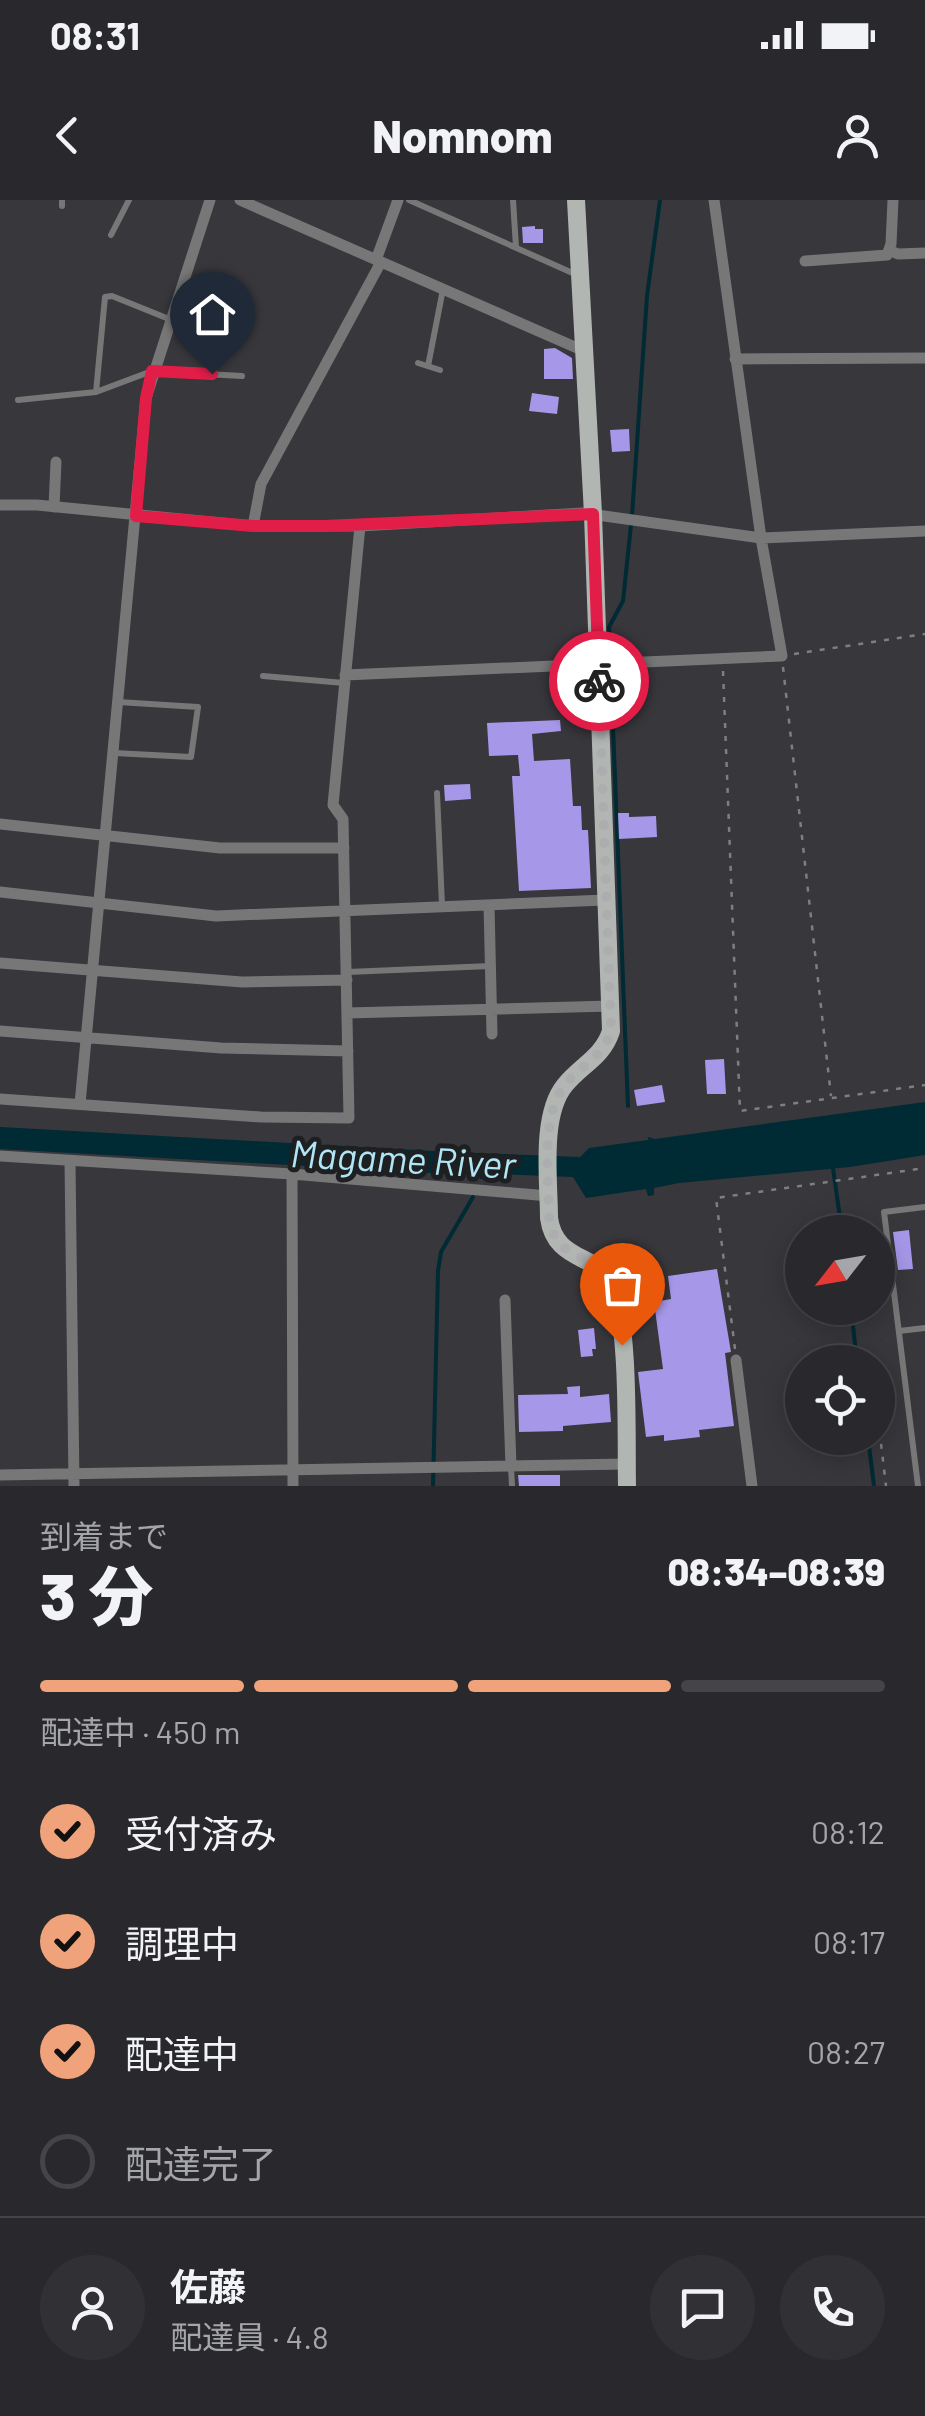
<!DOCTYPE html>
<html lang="ja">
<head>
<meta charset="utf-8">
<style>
	body { margin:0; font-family:Barlow,"Noto Sans JP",sans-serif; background:#313135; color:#f1f3f6; height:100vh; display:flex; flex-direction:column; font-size:38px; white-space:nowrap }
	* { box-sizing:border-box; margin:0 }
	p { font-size:32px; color:#a5a6aa }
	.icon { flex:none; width:55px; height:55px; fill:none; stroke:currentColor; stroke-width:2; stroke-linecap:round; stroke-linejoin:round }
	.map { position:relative; height:1286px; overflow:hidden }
	.sheet { display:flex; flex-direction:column; background:#29292d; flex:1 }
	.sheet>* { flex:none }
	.needle { width:65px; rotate:239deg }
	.tools { position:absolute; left:785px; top:1015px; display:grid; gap:20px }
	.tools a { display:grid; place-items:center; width:110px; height:110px; border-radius:50%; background:#29292d; box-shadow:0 5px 25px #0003,0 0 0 2px #454549; font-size:50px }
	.pin { position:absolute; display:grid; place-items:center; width:85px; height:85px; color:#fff; margin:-102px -42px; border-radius:50% 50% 50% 0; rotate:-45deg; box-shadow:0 0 10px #0007 }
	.pin .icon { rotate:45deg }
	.courier { position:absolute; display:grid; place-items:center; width:100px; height:100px; margin:-50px; border:8px solid #e11d48; border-radius:50%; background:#fff; color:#222; box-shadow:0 2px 12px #0007 }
	.overview em { font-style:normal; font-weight:800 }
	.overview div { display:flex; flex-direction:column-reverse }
	.overview { display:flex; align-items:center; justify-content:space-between; height:170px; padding:0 40px }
	h1 { font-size:65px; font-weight:800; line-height:75px }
	.bar { display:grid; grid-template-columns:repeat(4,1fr); gap:15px 10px; align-content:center; height:120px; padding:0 40px }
	.bar i { height:12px; border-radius:8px; background:#454549 }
	.bar .on { background:#f0a27a }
	.bar p { grid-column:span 4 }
	.line { display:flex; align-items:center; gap:25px; padding:0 40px; border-top:2px solid #454549 }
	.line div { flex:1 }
	.round { display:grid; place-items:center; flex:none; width:105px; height:105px; border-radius:52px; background:#313135 }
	ol { padding:0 40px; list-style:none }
	li { display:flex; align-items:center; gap:30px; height:110px }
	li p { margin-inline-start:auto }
	li .icon { padding:10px; border-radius:50%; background:#f0a27a; color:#111; stroke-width:4 }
	li:last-child { color:#a5a6aa }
	li i { width:55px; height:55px; border:5px solid #454549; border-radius:50% }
	.status { display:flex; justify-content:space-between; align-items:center; height:70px; padding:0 50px; background:#29292d; direction:ltr }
	.status svg { height:28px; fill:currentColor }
	header { display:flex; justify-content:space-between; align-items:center; height:130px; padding:0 40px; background:#29292d; font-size:45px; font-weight:800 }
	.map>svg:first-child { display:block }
</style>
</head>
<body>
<div class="status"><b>08:31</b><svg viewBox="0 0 49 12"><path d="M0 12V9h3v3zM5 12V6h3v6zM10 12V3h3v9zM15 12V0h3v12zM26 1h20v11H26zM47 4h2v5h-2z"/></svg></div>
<header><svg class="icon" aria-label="back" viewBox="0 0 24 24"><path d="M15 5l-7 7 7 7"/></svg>Nomnom<svg class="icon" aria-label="person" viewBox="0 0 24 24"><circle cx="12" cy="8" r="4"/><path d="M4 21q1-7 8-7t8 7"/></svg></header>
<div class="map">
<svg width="925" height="1286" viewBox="0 0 925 1286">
	<rect width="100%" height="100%" fill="#37373c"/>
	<path fill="#002a34" d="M925 902V955L850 967 679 983 654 988V995L648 996 646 989 586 998 573 977 494 974 490 978 480 979 477 972 423 968 425 951 580 957 589 948 648 940V937L655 939Z"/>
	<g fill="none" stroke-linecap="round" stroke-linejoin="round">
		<path stroke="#002a34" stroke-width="4" d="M632 316 647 96 660 0
			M628 906 609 427 623 401 631 325
			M833 968 842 1032
			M851 1108 857 1162
			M868 1238 874 1286
			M433 1286 438 1071 441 1052 473 997"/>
		<path stroke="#002a34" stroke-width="22" d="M0 938 451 963"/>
	</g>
	<path fill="#a797e9" d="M535 26V29H543V43H523L522 27Z
		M555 148 572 158 573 179H544V149Z
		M532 193 559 197 557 214 529 211Z
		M629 229 630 251 612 252 610 230Z
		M560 520 561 531 532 534 534 561 570 559 573 606H581L582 630H588L591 688 519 691 512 576H520L518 555 489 556 487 523Z
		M470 584 471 599 445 601 444 585Z
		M618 613H629V617L656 616 657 637 619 639Z
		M724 859 726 894H707L705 860Z
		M662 885 665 902 637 906 634 890Z
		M909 1030 913 1069 898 1070 893 1032Z
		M717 1069 731 1152 725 1153 734 1226 699 1230 700 1237 664 1241V1235L646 1237 638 1172 663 1169 654 1102 671 1099 668 1076Z
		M594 1128 596 1149H592L593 1156 581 1157 578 1130Z
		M580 1186V1197L609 1194 611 1222 563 1226V1231L519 1232 518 1195 568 1194 567 1187Z
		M518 1275H560V1286H519Z"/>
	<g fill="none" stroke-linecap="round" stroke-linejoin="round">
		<path stroke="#7e7e83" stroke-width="2.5" stroke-dasharray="5 8" stroke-linecap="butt" d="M794 454 925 434
			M783 467 831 896
			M723 471 740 911 925 885
			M735 1149 716 998 925 968
			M878 1218 886 1286"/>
		<path stroke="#767776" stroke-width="6" d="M409 0 577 75
			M513 0 516 47
			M62 6V0
			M111 35 129 0
			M418 163 440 170
			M428 166 443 89
			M96 192 105 97 112 96 169 119
			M18 200 96 192 152 171 242 176
			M263 476 344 483
			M114 553 191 557 198 507 118 502
			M437 593 442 705
			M348 772 490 766
			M899 1131 925 1128
			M511 1267 512 1286
			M918 1286 884 1012 925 1007"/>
		<path stroke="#767776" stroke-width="11" d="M240 0 584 151
			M889 50 898 54 925 53
			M376 60 398 0
			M805 61 887 55 891 44 893 0
			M735 159 925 158
			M0 305H37L253 326H360L583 313 761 338 925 331
			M54 307 56 262
			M253 326 261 284 381 62
			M345 475 782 456 761 338 714 0
			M0 624 220 648H344
			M0 692 216 716 605 700
			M489 705 492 834
			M0 763 242 782 347 780
			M347 813 611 806
			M0 831 221 848 348 851
			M0 899 261 917 349 918 343 619 333 605 360 326
			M80 904 146 198 210 0
			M0 956 292 974 549 996
			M70 961 74 1286
			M292 974 293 1286
			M505 1100 511 1266
			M736 1160 752 1286
			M0 1275 627 1264"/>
		<path stroke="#b2b6b3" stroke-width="18" d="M576 0 593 314 611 831C603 857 581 865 565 885 540 915 549 981 549 1018 555 1062 596 1053 611 1083 630 1119 626 1240 627 1286"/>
	</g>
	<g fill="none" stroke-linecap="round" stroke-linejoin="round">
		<path stroke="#adadb0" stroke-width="10" stroke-dasharray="0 18" d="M599 481 611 832C603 857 581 865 565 885 540 915 549 981 549 1018 555 1060 588 1051 608 1076 623 1096 621 1121 622 1145"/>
		<path stroke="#e11d48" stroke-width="12" d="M212 174 152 171 146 198 136 316 253 326H324L593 314 599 481"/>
	</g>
	<g text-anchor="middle" stroke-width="10" stroke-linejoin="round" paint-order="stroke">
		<g font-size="38" font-style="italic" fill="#afe5f5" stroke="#1e1f21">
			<text transform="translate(403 960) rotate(3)" y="13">Magame River</text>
		</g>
	</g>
</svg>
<div class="tools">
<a><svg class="needle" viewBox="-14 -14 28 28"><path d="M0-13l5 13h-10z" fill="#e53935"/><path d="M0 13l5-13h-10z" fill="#a5a6aa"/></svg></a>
<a><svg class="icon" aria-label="locate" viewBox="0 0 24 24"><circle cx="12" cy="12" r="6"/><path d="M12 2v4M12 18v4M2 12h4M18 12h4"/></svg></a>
</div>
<div class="pin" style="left:622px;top:1145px;background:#ea580c"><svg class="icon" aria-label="bag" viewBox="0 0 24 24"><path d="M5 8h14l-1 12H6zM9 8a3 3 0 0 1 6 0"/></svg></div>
<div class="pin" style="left:212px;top:174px;background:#1f2937"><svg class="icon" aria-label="home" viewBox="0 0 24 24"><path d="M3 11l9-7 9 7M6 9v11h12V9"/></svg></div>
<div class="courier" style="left:599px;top:481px"><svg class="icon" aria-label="bike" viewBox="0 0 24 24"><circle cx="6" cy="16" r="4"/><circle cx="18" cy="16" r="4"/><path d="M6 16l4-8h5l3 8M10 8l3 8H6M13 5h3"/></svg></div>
</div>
<section class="sheet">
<div class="overview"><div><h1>3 分</h1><p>到着まで</p></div><em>08:34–08:39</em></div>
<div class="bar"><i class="on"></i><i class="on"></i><i class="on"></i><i></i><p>配達中 · 450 m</p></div>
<ol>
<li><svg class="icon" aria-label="check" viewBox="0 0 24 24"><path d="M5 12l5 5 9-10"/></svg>受付済み<p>08:12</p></li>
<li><svg class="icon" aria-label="check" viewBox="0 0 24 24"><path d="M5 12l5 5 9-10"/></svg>調理中<p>08:17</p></li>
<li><svg class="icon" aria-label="check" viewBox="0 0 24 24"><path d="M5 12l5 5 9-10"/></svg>配達中<p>08:27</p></li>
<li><i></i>配達完了</li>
</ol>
<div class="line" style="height:180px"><a class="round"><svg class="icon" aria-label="person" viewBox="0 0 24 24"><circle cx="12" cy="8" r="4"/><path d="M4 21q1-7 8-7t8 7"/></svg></a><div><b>佐藤</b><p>配達員 · 4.8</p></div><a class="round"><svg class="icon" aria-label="chat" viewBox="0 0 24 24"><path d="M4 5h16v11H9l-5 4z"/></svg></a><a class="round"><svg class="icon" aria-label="phone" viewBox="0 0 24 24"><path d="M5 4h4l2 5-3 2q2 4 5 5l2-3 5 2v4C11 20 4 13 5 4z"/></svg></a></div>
</section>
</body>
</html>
